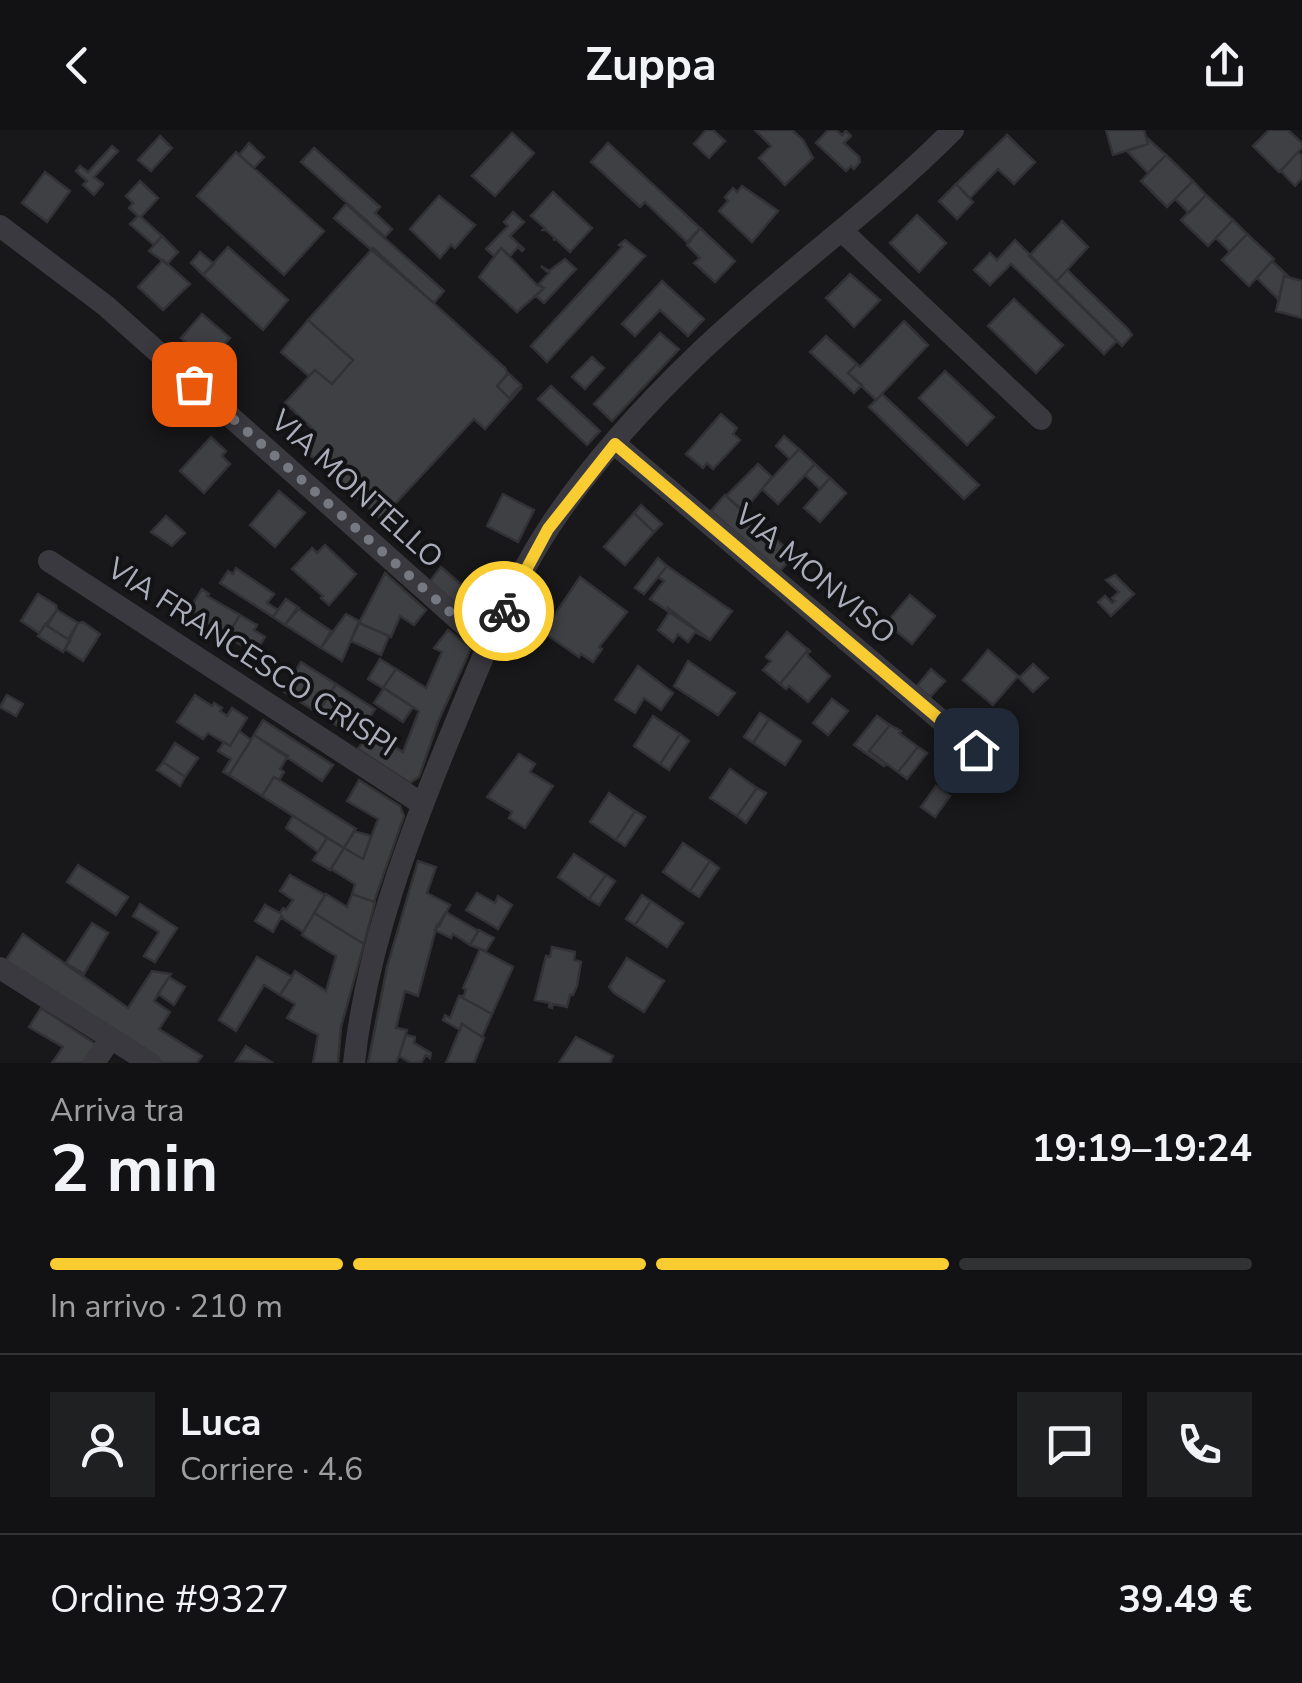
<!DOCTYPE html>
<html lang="it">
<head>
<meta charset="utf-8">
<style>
	body { margin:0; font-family:"Nunito Sans",sans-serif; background:#1f2022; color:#f1f3f6; height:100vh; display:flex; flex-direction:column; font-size:38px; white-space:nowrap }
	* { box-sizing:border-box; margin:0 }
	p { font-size:32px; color:#9c9ea0 }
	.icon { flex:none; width:55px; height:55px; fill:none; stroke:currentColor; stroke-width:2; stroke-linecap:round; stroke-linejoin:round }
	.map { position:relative; height:933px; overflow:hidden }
	.panel { display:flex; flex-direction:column; background:#121214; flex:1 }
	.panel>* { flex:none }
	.pin { position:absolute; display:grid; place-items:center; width:85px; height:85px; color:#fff; margin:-42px; border-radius:20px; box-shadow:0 5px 15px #0006 }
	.courier { position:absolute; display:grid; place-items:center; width:100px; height:100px; margin:-50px; border:8px solid #f9cc31; border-radius:50%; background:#fff; color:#222; box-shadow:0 2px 12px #0007 }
	.head em { font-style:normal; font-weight:700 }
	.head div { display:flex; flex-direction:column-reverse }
	.head { display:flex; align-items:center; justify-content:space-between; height:170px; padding:0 50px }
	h1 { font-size:65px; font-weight:700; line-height:75px }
	.bar { display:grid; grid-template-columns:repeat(4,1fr); gap:15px 10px; align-content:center; height:120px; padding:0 50px }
	.bar i { height:12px; border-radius:8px; background:#313234 }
	.bar .on { background:#f9cc31 }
	.bar p { grid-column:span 4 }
	.line { display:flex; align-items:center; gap:25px; padding:0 50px; border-top:2px solid #313234 }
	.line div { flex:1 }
	.round { display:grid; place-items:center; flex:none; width:105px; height:105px; border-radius:0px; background:#1f2022 }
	header { display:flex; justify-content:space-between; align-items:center; height:130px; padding:0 50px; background:#121214; font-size:45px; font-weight:700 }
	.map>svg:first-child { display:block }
</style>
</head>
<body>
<header><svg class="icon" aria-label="back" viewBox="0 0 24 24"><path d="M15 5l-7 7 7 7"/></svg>Zuppa<svg class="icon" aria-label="share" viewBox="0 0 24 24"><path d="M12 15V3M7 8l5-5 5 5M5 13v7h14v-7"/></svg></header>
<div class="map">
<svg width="1302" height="933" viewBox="0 0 1302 933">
	<rect width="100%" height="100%" fill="#18181a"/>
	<path fill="#3f4044" stroke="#323236" stroke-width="2.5" d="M706 0H713L725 11 709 28 694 14Z
		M755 0H792L803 10 813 28 785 55 759 28 771 16Z
		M828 0H836L842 5 846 1 851 6 844 13 859 27 860 32 854 39 851 36 846 41 816 13Z
		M1106 0H1144L1148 14 1113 25Z
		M1269 0H1288L1302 13V18L1279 42 1253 16Z
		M512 3 534 23 495 66 472 46Z
		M1007 5 1035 32 1014 54 998 39 970 68 956 54Z
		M160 6 172 18 151 41 138 30Z
		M1146 7 1166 25 1148 43 1127 21 1148 14Z
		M249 13 264 27 254 38 239 25Z
		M608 13 700 98 687 112 645 72 640 77 591 32Z
		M112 16 118 21 94 47 103 54 94 65 83 55 87 51 76 41 80 36 88 42Z
		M314 18 380 77 375 83 392 99 385 107 301 32Z
		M236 22 324 101 284 145 197 66Z
		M1298 22 1302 26V48L1295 56 1281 41Z
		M1166 25 1193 51 1167 77 1141 51Z
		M45 42 70 61 47 92 22 73Z
		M140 51 158 68 141 87 162 106 154 115 130 94 138 86 129 78 133 73 126 66Z
		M1193 51 1206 65 1189 83 1175 69Z
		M956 54 973 72 957 89 939 71Z
		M742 56 778 81 752 112 719 81 728 71 725 67 733 58 737 62Z
		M553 62 592 98 570 122 556 109 553 110 555 108 546 100H543L545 98 531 86Z
		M1206 65 1233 90 1208 116 1181 90Z
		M439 66 475 95 455 118 451 115 440 128 410 99Z
		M346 74 444 161 434 173 334 88Z
		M513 82 524 92 510 106 524 119 522 121 518 117 510 126 501 118 494 126 486 119 508 96 504 92Z
		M917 85 946 113 919 142 890 113Z
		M1233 90 1247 104 1230 122 1216 108Z
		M1062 91 1088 117 1056 152 1029 126Z
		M700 98 735 131 715 152 694 133 700 128 687 115Z
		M1247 104 1274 129 1249 156 1222 130Z
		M162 106 178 122 167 134 149 121Z
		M625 110 645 126 547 232 531 216 622 117 619 115Z
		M1015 110 1117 211 1104 224 1011 134 990 155 974 140 990 123 997 130Z
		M228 117 288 170 263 200 203 145Z
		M373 118 505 238 508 244 497 256 509 268 522 257 485 299 474 289 381 389 302 318 316 302 285 273 315 240 332 254 353 230 308 190Z
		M501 118 537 155 544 158 517 182 479 147Z
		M200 122 214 134 203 145 191 133Z
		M565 129 576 139 544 173 536 166 544 158 539 154 549 143 541 136 549 141Z
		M163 130 190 154 163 180 138 157Z
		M1272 131 1289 147 1284 146 1279 170 1257 148Z
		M1067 140 1128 199 1132 205 1122 216 1056 152Z
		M850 144 880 170 854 197 826 168Z
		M1284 146 1302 151V188L1276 181Z
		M662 151 704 189 688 206 660 180 635 206 622 194Z
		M1014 169 1063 215 1036 243 988 196Z
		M202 184 230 208 208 233 181 208Z
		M308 190 353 230 332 254 315 240 309 246 281 222Z
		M904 191 928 215 876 270 848 243 857 234 860 237Z
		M660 203 679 219 612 291 594 274Z
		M826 206 857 234 848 243 862 255 854 263 810 222Z
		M592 227 604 238 585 259 572 247Z
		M945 241 994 287 967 315 919 268Z
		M508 243 521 255 509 268 497 256Z
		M551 256 600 301 587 315 538 269Z
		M882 264 979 355 964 369 869 277Z
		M721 284 737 298 733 304 740 310 713 339 707 333 703 338 686 324Z
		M784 306 799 319 790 329 776 316Z
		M211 307 226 321 222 326 230 334 204 363 180 341Z
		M799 319 815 334 778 374 762 359Z
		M758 334 772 347 743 382 726 366Z
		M815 334 830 348 820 359 805 345Z
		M830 348 846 363 820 392 804 378Z
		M279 361 305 383 275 417 250 395Z
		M503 364 534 380 518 412 487 396Z
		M725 365 794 425 780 441 711 381Z
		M641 375 662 394 654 402 634 383Z
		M634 383 654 402 625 435 604 417Z
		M166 386 185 403 172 416 151 402Z
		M325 415 356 444 329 475 321 468 323 466 292 439 312 418 317 423Z
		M658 428 667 436 644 464 635 458Z
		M667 436 732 481 710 510 650 469 664 451 658 447Z
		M441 437 471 463 459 477 430 451Z
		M236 438 274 464 267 473 278 480 273 487 220 453 228 441 233 444Z
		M385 443 426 480 414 495 400 486 391 507 359 493Z
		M1115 445 1134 464 1111 486 1098 472 1105 466 1112 473 1115 471 1112 468 1119 462 1106 450Z
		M580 447 627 482 599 517 602 519 593 532 581 524 579 527 543 502Z
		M202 459 209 464 207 466 240 485 227 506 187 483Z
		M38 464 56 475 57 480 39 503 21 491Z
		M910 465 935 486 912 514 886 493Z
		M477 467 487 473 477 493 463 481 467 474 472 476Z
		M286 469 299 478 285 495 273 487Z
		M297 478 331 501 321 518 285 495Z
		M668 478 710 510 695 502 688 512 678 504 673 512 658 500 669 483Z
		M57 480 78 493 68 509 47 496Z
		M346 484 359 491 342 531 321 518Z
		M240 485 257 495 254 500 265 507 257 520 246 513 244 517 227 506Z
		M83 492 100 504 83 531 65 519 78 493Z
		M359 493 389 506 381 525 351 511Z
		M45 494 70 511 63 522 38 506Z
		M448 500 471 518 438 592 419 647 410 653 358 619 371 601 403 622 419 581 383 558 396 539 426 558 442 522 434 518Z
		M787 502 811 522 807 521 780 554 763 540 771 531 766 527Z
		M988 520 1018 546 993 575 963 550Z
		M807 521 808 526 830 546 808 572 789 556 786 559 780 554Z
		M380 529 396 539 383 558 368 549Z
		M688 531 735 563 718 585 674 556Z
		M301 532 336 554 318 583 283 561Z
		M1033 534 1048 548 1033 562 1019 548Z
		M638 536 673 563 661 580 644 568 635 583 615 570Z
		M931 539 945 551 930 567 917 556Z
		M336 554 375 579 356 608 318 583Z
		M384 558 413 577 403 592 374 573Z
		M7 565 23 574 16 586 0 577Z
		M195 565 212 576 214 573 222 578 220 581 227 586 232 578 247 588 230 616 208 603 203 609 177 592Z
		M832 569 848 581 828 605 813 593Z
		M760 583 769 589 753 613 744 607Z
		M653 586 680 604 660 634 634 616Z
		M877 586 890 595 869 621 886 634 884 636 854 615Z
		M769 589 801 611 785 635 753 613Z
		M263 590 333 635 322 651 254 605Z
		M890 595 901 601 899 603 918 617 898 642 869 621Z
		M239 601 251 610 229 645 223 642 231 629 218 621 224 612 230 616Z
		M680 604 689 611 669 640 660 634Z
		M254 605 288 626 280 639 284 642 279 650 274 647 262 666 229 645Z
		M175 613 198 628 185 647 163 632Z
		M918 617 927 623 907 649 898 642Z
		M519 624 535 634 530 642 553 656 525 698 509 688 512 682 487 667Z
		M163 632 185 647 180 656 157 640Z
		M730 639 757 658 737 686 710 668Z
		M274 647 356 699 344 718 262 666Z
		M359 650 400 676 404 686 374 772 352 764 355 754 331 739 344 718 363 729 378 689 347 671Z
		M936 656 950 666 935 687 921 677Z
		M757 658 766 663 746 693 737 686Z
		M609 663 635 681 616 710 590 692Z
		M635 681 645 687 625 716 616 710Z
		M293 686 327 708 318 722 286 698Z
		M354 701 371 706 363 729 344 718Z
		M327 708 344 718 330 740 313 730Z
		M683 713 710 731 690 761 663 742Z
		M574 724 606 745 589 769 558 747Z
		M418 731 436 737 427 763 450 775 439 796 437 795 418 866 405 861 396 898 407 900 399 926 396 933H368L387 837Z
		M710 731 719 738 699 767 690 761Z
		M78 735 128 767 116 785 67 752Z
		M290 745 325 765 303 802 282 788V785L273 802 255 791 265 775 280 783 283 778 286 780 293 770 280 761Z
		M606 745 615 751 599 775 589 769Z
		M477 763 495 773 498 766 512 775 498 799 466 780Z
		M326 764 347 777 352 764 375 772 364 814 314 783Z
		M642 765 651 771 635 795 626 789Z
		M651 771 683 793 667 817 635 795Z
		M140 774 177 798 155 832 144 826 159 802 133 786Z
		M446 782 478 801 470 815 453 804 451 808 435 800Z
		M314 783 364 814 341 897 338 933H313L318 905 287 888 295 874 280 865 295 841 326 861 336 826 302 805Z
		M92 793 108 803 84 844 66 833Z
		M479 800 494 808 486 821 470 815Z
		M23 804 128 878 152 841 171 844 154 871 170 882 159 899 202 926 197 933H163L4 833Z
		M552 817 575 822 574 830 581 832 577 856 573 865H570L567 877 553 874 552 878 549 877 550 873 535 870 546 826 550 827Z
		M480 819 513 837 492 884 459 866H464L466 859 463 858Z
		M257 827 292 847 280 865 264 855 236 901 219 890Z
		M627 828 664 851 644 882 614 863 609 857Z
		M169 847 185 857 174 875 158 864Z
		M459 866 492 884 482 907 462 894 460 900 443 890 445 885 450 888Z
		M41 878 97 915 84 933H52L63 917 29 897Z
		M462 894 484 908 474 933H446Z
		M406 905 415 907 414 913 431 923 430 928 426 925 421 933H411L399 926Z
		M576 907 613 926 610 933H559Z
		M246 916 247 917 273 933 236 931Z"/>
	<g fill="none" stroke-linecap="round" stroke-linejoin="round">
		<path stroke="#39393f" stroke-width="22" d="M0 96 106 176 487 515
			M842 101 1041 289
			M615 314 976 620
			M49 431 422 674
			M0 838 150 933
			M94 933 111 908
			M354 933C367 813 412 697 458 587 485 522 511 455 550 396 591 334 644 276 697 225 779 146 873 81 953 0"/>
	</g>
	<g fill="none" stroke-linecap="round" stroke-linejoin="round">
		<path stroke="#777982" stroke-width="10" stroke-dasharray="0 18" d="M194 254 487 515 504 481"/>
		<path stroke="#f9cc31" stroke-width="12" d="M504 481 548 399 615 314 976 620"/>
	</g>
	<g text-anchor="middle" stroke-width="8" stroke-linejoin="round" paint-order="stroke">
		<g font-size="30" fill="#aaadba" stroke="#131315">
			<text transform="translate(357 359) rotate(42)" y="10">VIA MONTELLO</text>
			<text transform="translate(815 444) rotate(40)" y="10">VIA MONVISO</text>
			<text transform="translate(252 527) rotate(33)" y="10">VIA FRANCESCO CRISPI</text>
		</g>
	</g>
</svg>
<div class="pin" style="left:194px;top:254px;background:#ea580c"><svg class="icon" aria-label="bag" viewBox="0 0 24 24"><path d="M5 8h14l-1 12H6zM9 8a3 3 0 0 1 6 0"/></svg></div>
<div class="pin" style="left:976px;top:620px;background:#1f2937"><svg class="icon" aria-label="home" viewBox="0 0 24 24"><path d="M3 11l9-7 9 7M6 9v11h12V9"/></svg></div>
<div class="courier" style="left:504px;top:481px"><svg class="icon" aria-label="bike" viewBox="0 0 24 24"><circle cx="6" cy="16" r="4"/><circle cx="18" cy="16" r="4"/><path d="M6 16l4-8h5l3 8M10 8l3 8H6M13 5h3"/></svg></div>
</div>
<section class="panel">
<div class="head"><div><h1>2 min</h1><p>Arriva tra</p></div><em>19:19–19:24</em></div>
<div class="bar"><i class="on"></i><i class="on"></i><i class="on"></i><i></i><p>In arrivo · 210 m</p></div>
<div class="line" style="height:180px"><a class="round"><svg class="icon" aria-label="person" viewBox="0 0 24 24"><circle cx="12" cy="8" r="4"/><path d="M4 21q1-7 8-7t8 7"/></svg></a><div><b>Luca</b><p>Corriere · 4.6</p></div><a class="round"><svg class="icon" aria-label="chat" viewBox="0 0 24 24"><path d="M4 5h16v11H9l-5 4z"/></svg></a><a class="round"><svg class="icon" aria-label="phone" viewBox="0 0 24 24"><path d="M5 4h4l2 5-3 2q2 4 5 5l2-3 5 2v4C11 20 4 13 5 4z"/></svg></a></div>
<div class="line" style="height:130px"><div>Ordine #9327</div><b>39.49 €</b></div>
</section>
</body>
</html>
